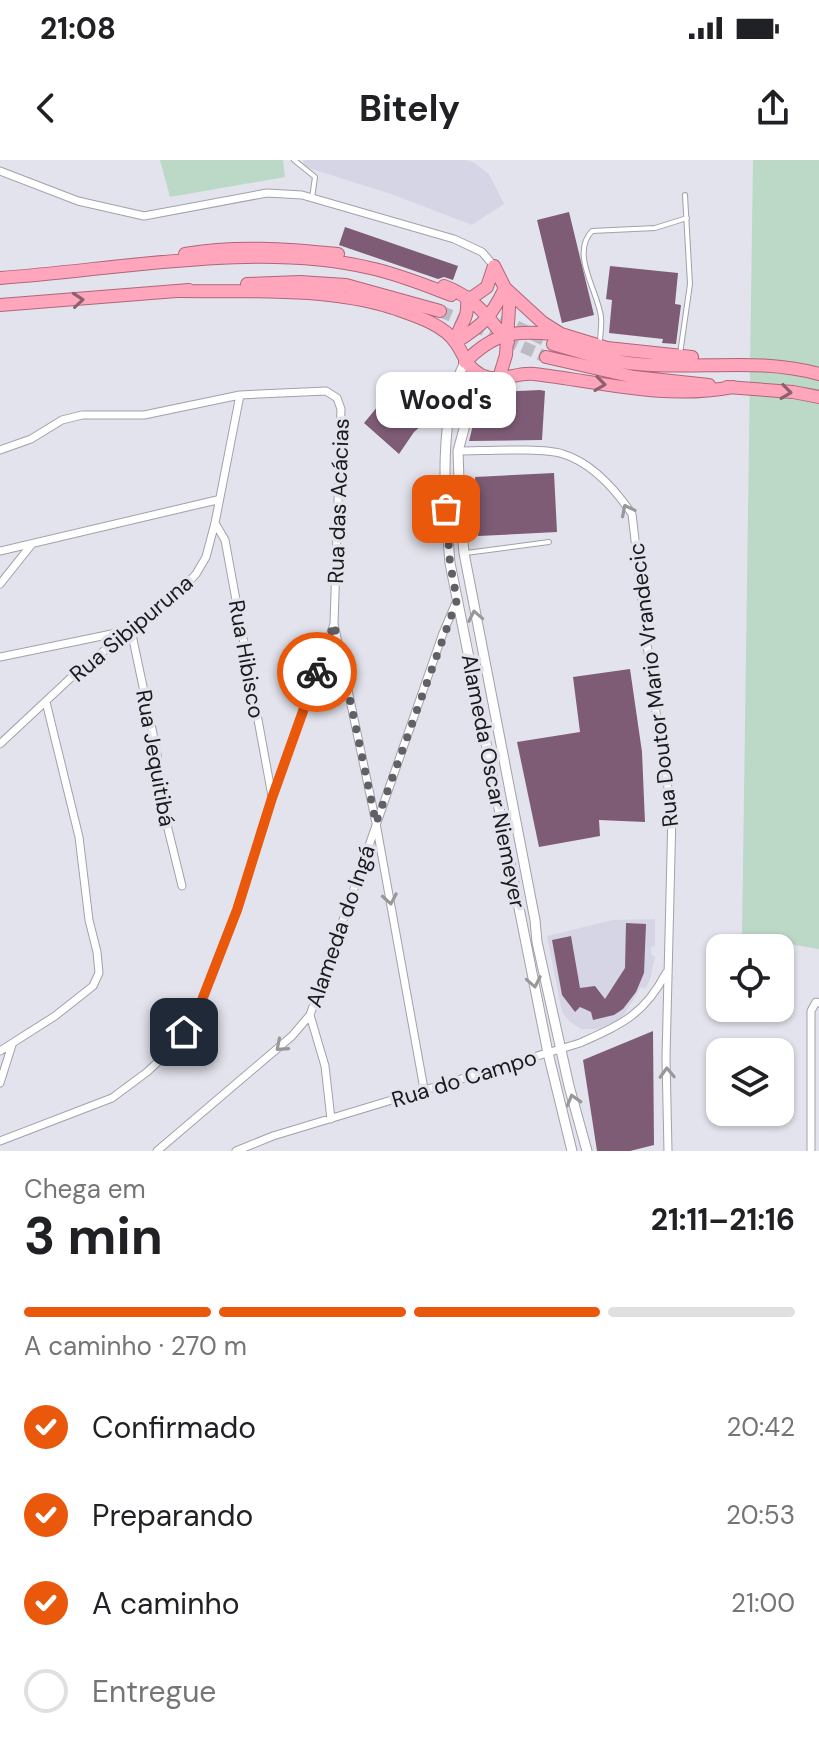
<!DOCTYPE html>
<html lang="pt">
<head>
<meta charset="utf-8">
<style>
	body { margin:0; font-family:"DM Sans",sans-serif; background:#f2f2f2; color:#202124; height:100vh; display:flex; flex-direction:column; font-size:30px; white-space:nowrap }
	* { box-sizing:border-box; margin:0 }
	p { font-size:26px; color:#757577 }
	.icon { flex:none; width:44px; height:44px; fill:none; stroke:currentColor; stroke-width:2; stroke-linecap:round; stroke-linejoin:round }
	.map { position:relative; height:991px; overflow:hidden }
	.side { display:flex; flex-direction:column; background:#fff; flex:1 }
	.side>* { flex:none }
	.fabs { position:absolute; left:706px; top:774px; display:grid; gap:16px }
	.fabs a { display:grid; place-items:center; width:88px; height:88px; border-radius:16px; background:#fff; box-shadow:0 2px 6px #0004; font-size:40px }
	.pin { position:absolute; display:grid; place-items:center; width:68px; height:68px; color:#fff; margin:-34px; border-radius:16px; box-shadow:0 4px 12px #0006 }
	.courier { position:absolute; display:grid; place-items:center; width:80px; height:80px; margin:-40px; border:6px solid #ea580c; border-radius:50%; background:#fff; color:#222; box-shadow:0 2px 10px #0007 }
	.bubble { position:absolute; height:56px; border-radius:16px; background:#fff; box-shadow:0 2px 6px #0004; font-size:26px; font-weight:700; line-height:56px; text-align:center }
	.head em { font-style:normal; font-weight:700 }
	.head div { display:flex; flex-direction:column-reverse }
	.head { display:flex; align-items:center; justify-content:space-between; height:136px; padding:0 24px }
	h1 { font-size:52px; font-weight:700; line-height:60px }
	.bar { display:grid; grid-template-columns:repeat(4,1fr); gap:12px 8px; align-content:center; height:96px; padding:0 24px }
	.bar i { height:10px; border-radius:6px; background:#e0e0e0 }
	.bar .on { background:#ea580c }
	.bar p { grid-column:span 4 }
	ol { padding:0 24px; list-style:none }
	li { display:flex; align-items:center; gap:24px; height:88px }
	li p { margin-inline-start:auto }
	li .icon { padding:8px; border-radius:50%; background:#ea580c; color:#fff; stroke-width:4 }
	li:last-child { color:#757577 }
	li i { width:44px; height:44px; border:4px solid #e0e0e0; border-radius:50% }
	.status { display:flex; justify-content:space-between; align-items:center; height:56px; padding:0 40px; background:#fff; direction:ltr }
	.status svg { height:22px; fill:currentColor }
	header { display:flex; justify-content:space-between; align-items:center; height:104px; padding:0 24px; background:#fff; font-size:36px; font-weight:700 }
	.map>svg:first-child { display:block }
</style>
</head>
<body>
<div class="status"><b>21:08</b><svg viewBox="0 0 49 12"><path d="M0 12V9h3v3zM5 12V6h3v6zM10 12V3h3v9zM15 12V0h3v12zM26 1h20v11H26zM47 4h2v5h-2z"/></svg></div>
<header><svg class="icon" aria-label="back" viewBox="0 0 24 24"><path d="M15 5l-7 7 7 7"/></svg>Bitely<svg class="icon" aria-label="share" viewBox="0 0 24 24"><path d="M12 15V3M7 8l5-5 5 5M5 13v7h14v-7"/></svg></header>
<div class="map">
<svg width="819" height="991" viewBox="0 0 819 991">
	<rect width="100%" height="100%" fill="#e3e3ed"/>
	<path fill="#d6d5e6" d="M304 0H466L473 2 489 14 504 44 472 65 391 34 302 6Z
		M655 759V786L651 787V794L655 797 650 820 645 829 641 827 624 855 612 864 599 869H581L569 861 562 852 547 776 613 760Z"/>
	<path fill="#bcd8c7" d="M160 0H283L285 17 170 37Z
		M753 0H819V789L742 776Z"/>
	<path fill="#7e5c76" d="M569 52 594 155 562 163 537 60Z
		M345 67 458 106 453 120 444 117 438 119 339 85Z
		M610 106 678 113 675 144 681 145 676 184 662 183 663 179 609 173 612 140 606 139Z
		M393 228 429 259 414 272 399 294 364 263Z
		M540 230 545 231 542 280 469 281 475 257 487 241 499 232Z
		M554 313 557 372 478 376 475 317Z
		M630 509 642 592 645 662 599 660 600 676 539 687 517 582 580 572 573 517Z
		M626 763 646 764 644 813 636 832 623 849 614 855 593 860 591 852 580 847 575 852 562 835 552 780 571 776 580 828 595 826 605 839 625 808Z
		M653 871 654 985 630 991H597L583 900Z"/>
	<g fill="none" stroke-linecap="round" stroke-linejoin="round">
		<path stroke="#bbbbc3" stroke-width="12" stroke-dasharray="12 6" stroke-linecap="butt" d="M440 151 546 197
			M484 151 553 184"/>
		<defs>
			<path id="service" d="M294 0 315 17 312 38
				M600 183C600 175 602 165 601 157 598 131 570 94 592 71L655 68 687 58
				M680 194 690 124 685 35
				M466 393 549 382"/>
			<path id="minor" d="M0 11 78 41 144 56 267 33 302 35 454 79 482 92 494 106
				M0 290 31 279 62 260 82 255H144L240 235 326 231 337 238 341 249 334 464 376 663 424 929
				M458 291C483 291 543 287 563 294 592 303 615 329 632 354L652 527 672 653 666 898 668 991
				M215 363 225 380 272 636
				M0 391 217 340
				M0 424 32 384
				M0 497 131 470 156 588 168 669 182 726
				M0 584 77 512 180 431 196 414 206 397 215 363 240 235
				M310 855 325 906 331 959
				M0 891 55 856 93 826 99 813 97 792 89 760 79 677 46 542
				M0 923 12 885
				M0 981 112 938 147 912 174 887 195 858 237 750 272 638 334 464
				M157 991 292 876 310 855 443 473 457 440
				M236 991 273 976 580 883C622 864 644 855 666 813
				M811 991V851L816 842 819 843"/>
			<path id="tertiary" d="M465 202C437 257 445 342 450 403L548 893 572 991
				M456 221 464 223 478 237
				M498 221 478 237 468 254 458 291 460 349 464 393 535 760 537 782 569 926 587 991"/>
			<path id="trunk" d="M185 94C236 85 287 89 338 94
				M494 106 505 128 542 162 561 174 607 188 692 197
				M0 118C115 110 258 81 370 108 398 114 425 125 451 135
				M247 124 300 122 346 125 440 151
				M444 126C474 137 489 158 508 182
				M181 131C251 132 326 127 393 148 413 155 444 164 456 183 465 196 466 207 481 215 500 224 515 212 534 214 602 222 664 240 733 227
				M470 139 487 127 494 106
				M0 145 189 130
				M456 182C483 165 491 157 505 128
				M456 182C459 161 469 164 467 137
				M553 184C581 192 609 202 638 204 698 210 760 197 819 214
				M546 197 634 217 709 225
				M465 202C496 171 514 171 556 174
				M498 221 506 195 510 133
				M727 227 793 232 819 237"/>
		</defs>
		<use href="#service" stroke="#a2a1ab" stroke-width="6"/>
		<use href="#minor" stroke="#a2a1ab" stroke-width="9"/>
		<use href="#tertiary" stroke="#a2a1ab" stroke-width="11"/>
		<use href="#trunk" stroke="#af6679" stroke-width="14"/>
		<use href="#service" stroke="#fff" stroke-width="4"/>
		<use href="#minor" stroke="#fff" stroke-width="7"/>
		<use href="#tertiary" stroke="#fff" stroke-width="9"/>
		<use href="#trunk" stroke="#ffa6bc" stroke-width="12"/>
	</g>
	<defs><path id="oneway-chevron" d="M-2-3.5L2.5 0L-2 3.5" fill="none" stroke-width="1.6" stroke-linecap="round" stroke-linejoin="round" transform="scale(2)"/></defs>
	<g stroke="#8c606c">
		<use href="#oneway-chevron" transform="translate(78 140) rotate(-5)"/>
		<use href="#oneway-chevron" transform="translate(600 224) rotate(8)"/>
		<use href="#oneway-chevron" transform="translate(786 232) rotate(7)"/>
	</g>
	<g stroke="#989899">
		<use href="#oneway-chevron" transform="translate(627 350) rotate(-117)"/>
		<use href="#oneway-chevron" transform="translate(475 456) rotate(-101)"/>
		<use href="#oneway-chevron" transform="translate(390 739) rotate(80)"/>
		<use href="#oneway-chevron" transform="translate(534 822) rotate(79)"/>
		<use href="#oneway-chevron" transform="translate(281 886) rotate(139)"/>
		<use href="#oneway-chevron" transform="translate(667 913) rotate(-92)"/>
		<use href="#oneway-chevron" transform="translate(573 940) rotate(-106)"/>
	</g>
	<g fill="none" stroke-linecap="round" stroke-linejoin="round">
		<path stroke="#606066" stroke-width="8" stroke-dasharray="0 14.4" d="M317 512 334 464 376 663 457 440 450 403 446 349"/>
		<path stroke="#ea580c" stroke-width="10" d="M184 872 195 858 237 750 272 638 317 512"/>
	</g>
	<g text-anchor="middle" stroke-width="7" stroke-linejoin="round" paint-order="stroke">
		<g font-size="22" fill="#1a1a1d" stroke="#e3e3ed">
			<text transform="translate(338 341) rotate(-88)" y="8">Rua das Acácias</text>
			<text transform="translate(131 468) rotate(-40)" y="8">Rua Sibipuruna</text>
			<text transform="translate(247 499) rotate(80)" y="8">Rua Hibisco</text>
			<text transform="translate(653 525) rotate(-97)" y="8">Rua Doutor Mario Vrandecic</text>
			<text transform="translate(156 598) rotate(80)" y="8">Rua Jequitibá</text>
			<text transform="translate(494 621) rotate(79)" y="8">Alameda Oscar Niemeyer</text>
			<text transform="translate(340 766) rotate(-71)" y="8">Alameda do Ingá</text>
			<text transform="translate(464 918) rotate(-17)" y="8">Rua do Campo</text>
		</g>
	</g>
</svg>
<div class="fabs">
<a><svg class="icon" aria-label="locate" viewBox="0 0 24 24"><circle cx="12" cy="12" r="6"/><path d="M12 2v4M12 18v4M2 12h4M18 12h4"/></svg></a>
<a><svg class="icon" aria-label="layers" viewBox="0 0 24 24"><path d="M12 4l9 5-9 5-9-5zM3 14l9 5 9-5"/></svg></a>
</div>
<div class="pin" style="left:446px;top:349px;background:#ea580c"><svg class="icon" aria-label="bag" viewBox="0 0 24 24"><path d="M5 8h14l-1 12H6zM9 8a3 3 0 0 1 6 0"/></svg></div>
<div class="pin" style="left:184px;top:872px;background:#1f2937"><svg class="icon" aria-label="home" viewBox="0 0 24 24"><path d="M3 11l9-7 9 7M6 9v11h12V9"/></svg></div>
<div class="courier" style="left:317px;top:512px"><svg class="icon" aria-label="bike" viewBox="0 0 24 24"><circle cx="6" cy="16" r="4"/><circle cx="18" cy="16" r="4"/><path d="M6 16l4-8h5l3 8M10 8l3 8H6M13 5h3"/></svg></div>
<div class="bubble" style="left:376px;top:212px;width:140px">Wood's</div>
</div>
<section class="side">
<div class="head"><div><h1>3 min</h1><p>Chega em</p></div><em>21:11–21:16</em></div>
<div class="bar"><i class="on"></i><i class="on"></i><i class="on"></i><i></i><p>A caminho · 270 m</p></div>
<ol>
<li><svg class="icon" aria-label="check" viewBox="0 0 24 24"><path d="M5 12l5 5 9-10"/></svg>Confirmado<p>20:42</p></li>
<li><svg class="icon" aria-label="check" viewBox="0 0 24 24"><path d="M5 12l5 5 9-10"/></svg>Preparando<p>20:53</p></li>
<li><svg class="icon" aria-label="check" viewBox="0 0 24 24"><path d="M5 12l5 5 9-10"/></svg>A caminho<p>21:00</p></li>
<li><i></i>Entregue</li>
</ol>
</section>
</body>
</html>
